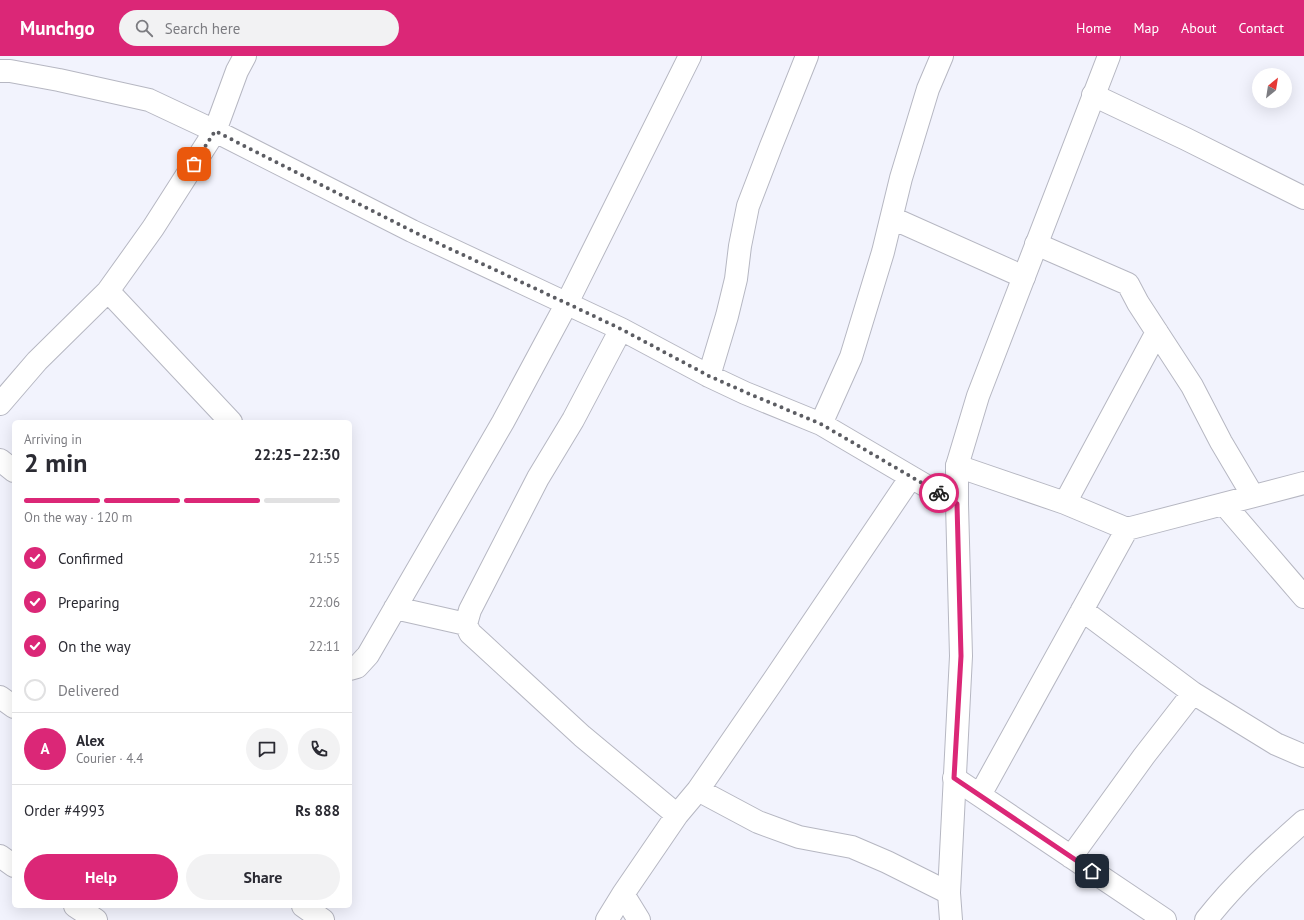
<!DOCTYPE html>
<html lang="en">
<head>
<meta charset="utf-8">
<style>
	body { margin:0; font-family:"PT Sans",sans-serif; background:#f2f2f3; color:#2b2b33; height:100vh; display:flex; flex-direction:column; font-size:15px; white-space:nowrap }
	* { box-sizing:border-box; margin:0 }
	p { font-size:13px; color:#7c7c81 }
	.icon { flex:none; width:22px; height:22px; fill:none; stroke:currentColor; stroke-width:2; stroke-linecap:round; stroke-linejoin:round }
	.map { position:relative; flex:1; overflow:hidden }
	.details { position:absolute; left:12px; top:364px; width:340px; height:488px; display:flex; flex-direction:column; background:#fff; border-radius:6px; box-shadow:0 4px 16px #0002 }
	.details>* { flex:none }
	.needle { width:26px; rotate:30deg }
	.buttons { position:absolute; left:1252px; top:12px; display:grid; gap:8px }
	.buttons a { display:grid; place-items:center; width:40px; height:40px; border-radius:50%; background:#fff; box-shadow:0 4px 16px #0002; font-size:20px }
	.pin { position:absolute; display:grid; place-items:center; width:34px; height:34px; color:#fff; margin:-17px; border-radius:8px; box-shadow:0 2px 6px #0006 }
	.courier { position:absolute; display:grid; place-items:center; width:40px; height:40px; margin:-20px; border:3px solid #db2777; border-radius:50%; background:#fff; color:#222; box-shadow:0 1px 5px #0007 }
	.overview em { font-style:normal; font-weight:600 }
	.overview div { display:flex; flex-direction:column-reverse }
	.overview { display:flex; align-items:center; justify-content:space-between; height:68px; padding:0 12px }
	h1 { font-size:26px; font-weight:600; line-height:30px }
	.bar { display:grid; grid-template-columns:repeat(4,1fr); gap:6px 4px; align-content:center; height:48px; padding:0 12px }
	.bar i { height:5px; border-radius:3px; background:#e1e1e2 }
	.bar .selected { background:#db2777 }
	.bar p { grid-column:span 4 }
	.line { display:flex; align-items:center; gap:10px; padding:0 12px; border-top:1px solid #e1e1e2 }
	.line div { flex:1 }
	.round { display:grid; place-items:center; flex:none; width:42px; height:42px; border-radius:21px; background:#f2f2f3 }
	ol { padding:0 12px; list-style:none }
	li { display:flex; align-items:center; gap:12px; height:44px }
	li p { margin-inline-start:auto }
	li .icon { padding:4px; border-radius:50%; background:#db2777; color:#fff; stroke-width:4 }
	li:last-child { color:#7c7c81 }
	li i { width:22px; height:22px; border:2px solid #e1e1e2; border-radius:50% }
	.cta { display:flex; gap:8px; margin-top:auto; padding:8px 12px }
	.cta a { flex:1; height:46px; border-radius:24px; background:#db2777; color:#fff; font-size:16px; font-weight:600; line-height:46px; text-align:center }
	.cta a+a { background:#f2f2f3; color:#2b2b33 }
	header { display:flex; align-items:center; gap:24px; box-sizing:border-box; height:56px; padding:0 20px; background:#db2777; color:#fff }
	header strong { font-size:19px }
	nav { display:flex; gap:22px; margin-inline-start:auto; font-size:14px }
	.search { width:280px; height:36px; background:#f2f2f3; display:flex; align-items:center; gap:10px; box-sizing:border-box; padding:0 14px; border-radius:22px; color:#7c7c81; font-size:15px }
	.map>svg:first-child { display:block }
</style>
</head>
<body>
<header>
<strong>Munchgo</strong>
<div class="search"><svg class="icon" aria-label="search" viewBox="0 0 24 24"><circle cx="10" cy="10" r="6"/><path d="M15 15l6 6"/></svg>Search here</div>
<nav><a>Home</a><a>Map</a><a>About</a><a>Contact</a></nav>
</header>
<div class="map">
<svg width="1304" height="864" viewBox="0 0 1304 864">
	<rect width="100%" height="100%" fill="#f2f3fd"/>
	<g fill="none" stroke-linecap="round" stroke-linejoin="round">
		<defs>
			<path id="minor" d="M0 15H10L59 24 149 44 215 75 412 175 621 273 709 320 745 337 821 368 957 448
				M1093 39 1186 83 1304 142
				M892 162 1024 221
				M1036 188 1128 228 1138 247 1192 330 1221 386 1253 440
				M108 235 231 366
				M621 273 573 364 538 422 470 554 466 568 470 577 481 587 582 680 677 759
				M709 320 727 260 736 223 740 190 748 150 771 90 807 0
				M0 348 37 305 108 235 153 172 215 75 237 15 245 0
				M821 368 851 301 883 196 901 122 928 33 942 0
				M0 404 14 415
				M957 410 1065 447 1127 473 1304 427
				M1065 447 1157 276
				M1224 448 1304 541
				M395 552 466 568
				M1082 554 1193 637 1276 688 1304 700
				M350 613 357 611 368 599 503 366 567 247 690 0
				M954 722 1165 864
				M698 734 758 766 799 781 852 791 887 806 949 837
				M980 739 1127 473
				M0 800 14 810
				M1071 801 1144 700 1193 637
				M623 838 639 864
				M75 850 96 864
				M607 864 623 838 677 759 698 734 771 628 911 421
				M1206 864C1235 827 1269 796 1304 765"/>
			<path id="tertiary" d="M0 641 14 651
				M303 850 323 864
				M951 864 949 837 961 600 957 448V410L978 340 1109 0"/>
		</defs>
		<use href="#minor" stroke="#b6b7c2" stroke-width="24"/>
		<use href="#tertiary" stroke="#b6b7c2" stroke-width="24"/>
		<use href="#minor" stroke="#fff" stroke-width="22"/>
		<use href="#tertiary" stroke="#fff" stroke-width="22"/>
	</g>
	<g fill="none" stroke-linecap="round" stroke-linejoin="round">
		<path stroke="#5c5d63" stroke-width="4" stroke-dasharray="0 7.2" d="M194 108 215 75 412 175 581 254 621 273 709 320 745 336 821 368 939 437"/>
		<path stroke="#db2777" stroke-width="5" d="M939 437 957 448 961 600 954 722 1092 815"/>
	</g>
</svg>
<div class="buttons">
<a><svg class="needle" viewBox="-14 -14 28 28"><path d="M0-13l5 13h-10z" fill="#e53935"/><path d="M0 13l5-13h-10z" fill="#7c7c81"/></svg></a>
</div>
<div class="pin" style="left:194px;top:108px;background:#ea580c"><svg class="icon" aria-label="bag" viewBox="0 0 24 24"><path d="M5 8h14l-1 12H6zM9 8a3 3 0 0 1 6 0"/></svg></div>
<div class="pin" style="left:1092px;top:815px;background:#1f2937"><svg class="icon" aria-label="home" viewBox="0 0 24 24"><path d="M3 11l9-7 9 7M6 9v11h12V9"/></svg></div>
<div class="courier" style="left:939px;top:437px"><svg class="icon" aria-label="bike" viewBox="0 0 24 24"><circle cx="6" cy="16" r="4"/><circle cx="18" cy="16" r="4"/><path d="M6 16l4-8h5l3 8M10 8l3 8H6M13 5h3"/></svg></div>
<section class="details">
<div class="overview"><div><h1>2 min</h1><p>Arriving in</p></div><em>22:25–22:30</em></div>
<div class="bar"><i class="selected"></i><i class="selected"></i><i class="selected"></i><i></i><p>On the way · 120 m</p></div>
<ol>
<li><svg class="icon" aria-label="check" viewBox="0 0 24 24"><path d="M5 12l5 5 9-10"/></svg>Confirmed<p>21:55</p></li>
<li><svg class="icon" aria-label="check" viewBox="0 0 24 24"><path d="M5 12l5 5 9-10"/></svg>Preparing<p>22:06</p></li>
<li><svg class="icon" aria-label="check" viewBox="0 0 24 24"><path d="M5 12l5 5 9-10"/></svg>On the way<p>22:11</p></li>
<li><i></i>Delivered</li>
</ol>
<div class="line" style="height:72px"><b class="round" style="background:#db2777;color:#fff">A</b><div><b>Alex</b><p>Courier · 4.4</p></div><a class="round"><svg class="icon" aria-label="chat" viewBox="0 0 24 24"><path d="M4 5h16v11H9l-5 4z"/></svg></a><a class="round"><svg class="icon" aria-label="phone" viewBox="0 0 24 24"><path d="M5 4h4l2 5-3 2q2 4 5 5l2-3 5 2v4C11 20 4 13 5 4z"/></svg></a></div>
<div class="line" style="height:52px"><div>Order #4993</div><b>Rs 888</b></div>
<div class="cta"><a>Help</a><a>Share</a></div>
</section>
</div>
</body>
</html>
